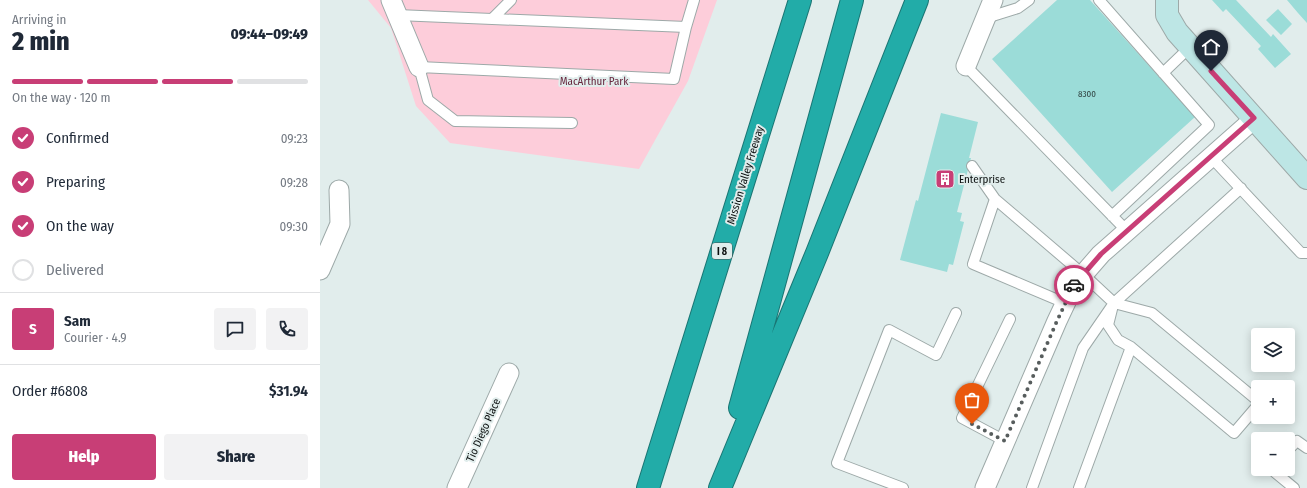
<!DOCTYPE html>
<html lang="en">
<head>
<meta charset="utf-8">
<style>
	body { margin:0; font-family:"Fira Sans Condensed",sans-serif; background:#f2f2f3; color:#1f2937; height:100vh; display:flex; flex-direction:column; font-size:15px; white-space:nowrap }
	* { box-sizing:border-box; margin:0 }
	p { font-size:13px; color:#747a83 }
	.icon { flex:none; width:22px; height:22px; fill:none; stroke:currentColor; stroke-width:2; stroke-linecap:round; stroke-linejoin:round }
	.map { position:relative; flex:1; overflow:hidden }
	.details { display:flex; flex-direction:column; background:#fff; width:320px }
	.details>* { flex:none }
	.tools { position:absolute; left:931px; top:328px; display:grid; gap:8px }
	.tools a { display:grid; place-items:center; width:44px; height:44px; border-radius:4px; background:#fff; box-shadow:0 2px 10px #0003; font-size:20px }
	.pin { position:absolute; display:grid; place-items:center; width:34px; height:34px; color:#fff; margin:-41px -17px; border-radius:50% 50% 50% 0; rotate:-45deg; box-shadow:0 0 4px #0007 }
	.pin .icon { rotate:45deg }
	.courier { position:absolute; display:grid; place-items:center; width:40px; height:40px; margin:-20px; border:3px solid #c83e76; border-radius:50%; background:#fff; color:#222; box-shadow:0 1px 5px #0007 }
	.overview em { font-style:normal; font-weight:800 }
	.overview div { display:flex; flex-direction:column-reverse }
	.overview { display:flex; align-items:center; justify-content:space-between; height:68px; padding:0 12px }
	h1 { font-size:26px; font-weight:800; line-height:30px }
	.bar { display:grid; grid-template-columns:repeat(4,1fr); gap:6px 4px; align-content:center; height:48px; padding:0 12px }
	.bar i { height:5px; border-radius:3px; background:#e0e1e3 }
	.bar .on { background:#c83e76 }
	.bar p { grid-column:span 4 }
	.line { display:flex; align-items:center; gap:10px; padding:0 12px; border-top:1px solid #e0e1e3 }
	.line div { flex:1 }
	.round { display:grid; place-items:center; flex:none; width:42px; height:42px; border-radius:4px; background:#f2f2f3 }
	ol { padding:0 12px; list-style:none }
	li { display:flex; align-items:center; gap:12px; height:44px }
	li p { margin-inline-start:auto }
	li .icon { padding:4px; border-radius:50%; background:#c83e76; color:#fff; stroke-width:4 }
	li:last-child { color:#747a83 }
	li i { width:22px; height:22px; border:2px solid #e0e1e3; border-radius:50% }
	.action { display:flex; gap:8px; margin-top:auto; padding:8px 12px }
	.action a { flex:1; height:46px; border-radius:4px; background:#c83e76; color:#fff; font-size:16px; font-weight:800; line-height:46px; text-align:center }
	.action a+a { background:#f2f2f3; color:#1f2937 }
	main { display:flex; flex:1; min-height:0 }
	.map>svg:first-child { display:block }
</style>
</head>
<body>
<main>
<section class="details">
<div class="overview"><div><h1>2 min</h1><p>Arriving in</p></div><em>09:44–09:49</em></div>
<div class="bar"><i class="on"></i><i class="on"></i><i class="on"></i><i></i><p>On the way · 120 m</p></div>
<ol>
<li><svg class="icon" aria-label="check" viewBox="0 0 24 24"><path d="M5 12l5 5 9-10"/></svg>Confirmed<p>09:23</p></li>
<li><svg class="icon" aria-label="check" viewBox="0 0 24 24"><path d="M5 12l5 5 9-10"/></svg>Preparing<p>09:28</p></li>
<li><svg class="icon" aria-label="check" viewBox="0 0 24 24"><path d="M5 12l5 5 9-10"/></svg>On the way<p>09:30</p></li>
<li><i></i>Delivered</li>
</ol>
<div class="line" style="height:72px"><b class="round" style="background:#c83e76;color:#fff">S</b><div><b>Sam</b><p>Courier · 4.9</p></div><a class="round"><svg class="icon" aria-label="chat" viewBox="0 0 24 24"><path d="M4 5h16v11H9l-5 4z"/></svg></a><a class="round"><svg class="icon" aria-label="phone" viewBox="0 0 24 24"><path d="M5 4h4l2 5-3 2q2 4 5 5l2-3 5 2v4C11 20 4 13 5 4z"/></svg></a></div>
<div class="line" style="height:52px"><div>Order #6808</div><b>$31.94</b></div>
<div class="action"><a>Help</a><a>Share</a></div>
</section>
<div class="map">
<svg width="987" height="488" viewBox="0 0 987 488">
	<rect width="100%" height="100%" fill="#e1edec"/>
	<path fill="#fdcdda" d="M48 0H397L368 81 319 169 130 143 96 106 71 28Z"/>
	<path fill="#9bdcd8" d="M737 0H770L875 117 792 192 672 59Z
		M892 0H916L951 37 953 34 971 54 955 68 938 49 941 46 906 9 903 12Z
		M967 0H987V23L978 13Z
		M958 9 972 24 961 35 946 20Z
		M621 113 658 122 649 158H651L637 212 642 213 640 221 644 222 633 265 629 264 627 272 580 260 596 200 598 201Z"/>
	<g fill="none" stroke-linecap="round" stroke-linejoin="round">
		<defs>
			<path id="lane" d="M779 0 889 125 792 216
				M77 15 366 27
				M666 18 698 8 709 0
				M172 19 191 0
				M646 66 807 231
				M843 73 870 47
				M252 123 135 121 108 100 99 67 354 79 366 27 374 0
				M891 157 981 253H987
				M652 166 675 199 764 275 794 303 832 313 938 401
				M675 199 653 264 745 303
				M792 309 788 325 798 340 811 347 914 433 938 405
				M685 441 642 418 690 319
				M968 450 977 441 987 448
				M951 469 974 488
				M583 488 517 463 569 330 616 355 636 313
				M712 488 763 348 794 303 921 188
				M759 488 811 347"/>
			<path id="street" d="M71 0 99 67
				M646 66 673 0
				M0 270 20 224 19 190
				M137 488 189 373
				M665 488 737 321 754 285 781 254 934 119"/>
			<path id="secondary" d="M847 0V15L857 32 987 178"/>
			<path id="highway" d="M420 408 532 0
				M328 488 480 0
				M400 488 497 253 597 0"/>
		</defs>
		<use href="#lane" stroke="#9da9a8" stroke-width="12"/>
		<use href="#street" stroke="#9da9a8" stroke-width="21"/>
		<use href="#secondary" stroke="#9da9a8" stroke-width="24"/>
		<use href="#highway" stroke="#1a7573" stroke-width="24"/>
		<use href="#lane" stroke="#fff" stroke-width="10"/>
		<use href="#street" stroke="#fff" stroke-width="19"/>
		<use href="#secondary" stroke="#bde6e5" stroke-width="22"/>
		<use href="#highway" stroke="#22aca8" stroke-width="22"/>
	</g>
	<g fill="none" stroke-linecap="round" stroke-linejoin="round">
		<path stroke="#575d5d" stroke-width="4" stroke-dasharray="0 7.2" d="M652 424 685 441 737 321 754 285"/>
		<path stroke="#c83e76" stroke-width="5" d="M754 285 781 254 934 118 891 71"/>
	</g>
	<defs>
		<symbol id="building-square" viewBox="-11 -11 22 22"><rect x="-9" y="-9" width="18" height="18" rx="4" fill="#c83e76" stroke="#e1edec"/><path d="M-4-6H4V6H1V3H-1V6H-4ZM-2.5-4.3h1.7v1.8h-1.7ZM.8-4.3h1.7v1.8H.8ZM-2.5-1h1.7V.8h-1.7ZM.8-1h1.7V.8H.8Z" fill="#fff"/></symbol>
	</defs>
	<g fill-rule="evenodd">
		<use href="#building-square" x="614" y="168" width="22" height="22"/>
	</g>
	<g text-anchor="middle" stroke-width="4" stroke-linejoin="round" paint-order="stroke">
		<g font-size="9" fill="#304342">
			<text x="767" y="97">8300</text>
		</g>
		<rect fill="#e1edec" stroke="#4c5252" stroke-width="1" x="392" y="243" width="20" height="16" rx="3"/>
		<g font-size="10" font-weight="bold" fill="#0c1010">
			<text x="402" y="255">I 8</text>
		</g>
		<g font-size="11" fill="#67273e" stroke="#e1edec">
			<text x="274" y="85">MacArthur Park</text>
		</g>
		<g font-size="11" fill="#0c1010" stroke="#e1edec">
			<text transform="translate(425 175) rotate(-73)" y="4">Mission Valley Freeway</text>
			<text transform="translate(163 430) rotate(-66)" y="4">Tio Diego Place</text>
		</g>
		<g font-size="11" fill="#0c1010" stroke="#e1edec" text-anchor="start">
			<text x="639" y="183">Enterprise</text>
		</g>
	</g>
</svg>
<div class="tools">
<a><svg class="icon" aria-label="layers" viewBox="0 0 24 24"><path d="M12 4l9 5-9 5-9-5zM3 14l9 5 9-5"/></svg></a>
<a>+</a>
<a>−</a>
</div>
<div class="pin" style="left:652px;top:424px;background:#ea580c"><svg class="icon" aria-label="bag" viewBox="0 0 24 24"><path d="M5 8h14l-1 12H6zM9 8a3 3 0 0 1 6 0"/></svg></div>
<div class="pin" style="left:891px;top:71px;background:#1f2937"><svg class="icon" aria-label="home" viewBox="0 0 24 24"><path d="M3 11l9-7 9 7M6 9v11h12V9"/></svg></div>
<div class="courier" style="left:754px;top:285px"><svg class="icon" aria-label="car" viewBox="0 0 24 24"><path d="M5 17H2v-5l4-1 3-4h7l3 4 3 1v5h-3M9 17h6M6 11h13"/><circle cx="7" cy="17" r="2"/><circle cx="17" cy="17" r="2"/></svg></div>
</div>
</main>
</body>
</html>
